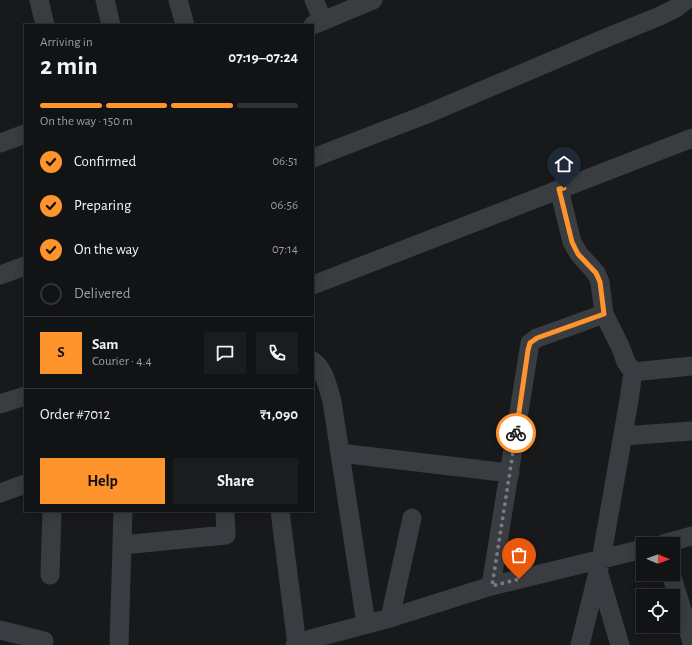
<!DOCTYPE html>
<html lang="en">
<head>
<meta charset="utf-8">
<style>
	body { margin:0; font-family:"Alegreya Sans",sans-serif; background:#1b1c1d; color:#f1f3f6; height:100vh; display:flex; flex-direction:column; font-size:15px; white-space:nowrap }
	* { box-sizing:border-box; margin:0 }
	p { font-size:13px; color:#9c9ea0 }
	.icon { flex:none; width:22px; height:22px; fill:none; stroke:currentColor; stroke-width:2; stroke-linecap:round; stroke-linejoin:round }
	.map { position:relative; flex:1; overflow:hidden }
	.drawer { position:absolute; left:24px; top:24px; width:290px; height:488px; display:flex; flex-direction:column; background:#121314; border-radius:0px; box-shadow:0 2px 10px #0003,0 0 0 1px #313234 }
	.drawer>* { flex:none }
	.needle { width:26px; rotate:91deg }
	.controls { position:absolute; left:636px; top:537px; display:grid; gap:8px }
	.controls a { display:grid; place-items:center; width:44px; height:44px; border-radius:0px; background:#121314; box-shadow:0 2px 10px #0003,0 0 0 1px #313234; font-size:20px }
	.pin { position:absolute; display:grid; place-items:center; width:34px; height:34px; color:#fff; margin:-41px -17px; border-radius:50% 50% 50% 0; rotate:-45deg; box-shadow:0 0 4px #0007 }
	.pin .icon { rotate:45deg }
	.courier { position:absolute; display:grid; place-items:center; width:40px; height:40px; margin:-20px; border:3px solid #ff932c; border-radius:50%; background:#fff; color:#222; box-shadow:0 1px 5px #0007 }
	.headline em { font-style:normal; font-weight:600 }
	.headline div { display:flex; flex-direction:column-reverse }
	.headline { display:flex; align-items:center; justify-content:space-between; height:68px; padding:0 16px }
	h1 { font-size:26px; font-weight:600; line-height:30px }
	.bar { display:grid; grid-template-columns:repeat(4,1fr); gap:6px 4px; align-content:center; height:48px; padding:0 16px }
	.bar i { height:5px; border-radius:3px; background:#313234 }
	.bar .active { background:#ff932c }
	.bar p { grid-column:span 4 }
	.line { display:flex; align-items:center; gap:10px; padding:0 16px; border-top:1px solid #313234 }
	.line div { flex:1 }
	.round { display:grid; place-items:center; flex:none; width:42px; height:42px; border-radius:0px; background:#1b1c1d }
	ol { padding:0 16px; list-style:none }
	li { display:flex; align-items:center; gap:12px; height:44px }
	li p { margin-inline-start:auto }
	li .icon { padding:4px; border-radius:50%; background:#ff932c; color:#111; stroke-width:4 }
	li:last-child { color:#9c9ea0 }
	li i { width:22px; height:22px; border:2px solid #313234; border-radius:50% }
	.cta { display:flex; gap:8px; margin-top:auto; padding:8px 16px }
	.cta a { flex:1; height:46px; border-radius:0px; background:#ff932c; color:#111; font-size:16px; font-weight:600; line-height:46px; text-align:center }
	.cta a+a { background:#1b1c1d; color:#f1f3f6 }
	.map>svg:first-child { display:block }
</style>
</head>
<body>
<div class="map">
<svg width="692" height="645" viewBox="0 0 692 645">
	<rect width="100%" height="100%" fill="#18191b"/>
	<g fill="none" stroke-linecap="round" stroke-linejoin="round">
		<path stroke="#393c40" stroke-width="19" d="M39 0 45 25
			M105 0 111 25
			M178 0 185 25
			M314 0 323 21
			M313 25 373 0
			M0 143 25 134
			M313 158 427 114 601 40 660 16 676 8 686 0
			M559 189 572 242 579 254 596 273 600 282 604 314 620 346 626 362 633 372 629 400 601 560 580 645
			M0 275 25 266
			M313 285 692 138
			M313 361C325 370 328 388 332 401L366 624
			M633 372 692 366
			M0 404 25 396
			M623 436 692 431
			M340 453 510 473
			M0 493 25 484
			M280 511 297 645
			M663 544 692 536
			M122 545 226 535 225 511
			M598 571 620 645
			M671 574 692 642
			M50 575 52 511
			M491 586 530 343 537 338 604 314
			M390 618 412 518
			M0 630 44 641
			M119 645 123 511
			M295 645 311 639 390 618 491 586 643 549"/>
	</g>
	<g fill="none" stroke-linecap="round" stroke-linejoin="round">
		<path stroke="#777c84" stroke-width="4" stroke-dasharray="0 7.2" d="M516 433 492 586 519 579"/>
		<path stroke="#ff932c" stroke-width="5" d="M516 433 528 350 530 343 537 338 604 314 600 282 596 273 578 254 572 242 559 189 564 188"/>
	</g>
</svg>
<div class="controls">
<a><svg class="needle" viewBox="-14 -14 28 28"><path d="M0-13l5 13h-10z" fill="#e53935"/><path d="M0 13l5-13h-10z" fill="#9c9ea0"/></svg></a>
<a><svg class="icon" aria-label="locate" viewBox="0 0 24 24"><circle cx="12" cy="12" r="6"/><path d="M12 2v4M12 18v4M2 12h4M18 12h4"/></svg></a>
</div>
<div class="pin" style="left:519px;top:579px;background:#ea580c"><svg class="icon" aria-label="bag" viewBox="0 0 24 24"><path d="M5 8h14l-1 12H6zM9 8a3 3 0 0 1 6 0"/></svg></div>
<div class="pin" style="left:564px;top:188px;background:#1f2937"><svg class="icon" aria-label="home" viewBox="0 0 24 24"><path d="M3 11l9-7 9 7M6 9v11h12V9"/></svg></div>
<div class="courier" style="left:516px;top:433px"><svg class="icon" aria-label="bike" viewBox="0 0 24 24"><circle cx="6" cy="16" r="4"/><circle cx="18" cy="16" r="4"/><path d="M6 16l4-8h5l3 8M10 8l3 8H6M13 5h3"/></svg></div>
<section class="drawer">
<div class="headline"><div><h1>2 min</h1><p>Arriving in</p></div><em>07:19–07:24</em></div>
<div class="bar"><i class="active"></i><i class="active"></i><i class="active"></i><i></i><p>On the way · 150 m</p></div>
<ol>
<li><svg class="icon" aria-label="check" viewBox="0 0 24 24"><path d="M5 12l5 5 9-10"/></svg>Confirmed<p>06:51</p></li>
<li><svg class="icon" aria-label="check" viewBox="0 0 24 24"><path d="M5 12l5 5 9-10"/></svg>Preparing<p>06:56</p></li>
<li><svg class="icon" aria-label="check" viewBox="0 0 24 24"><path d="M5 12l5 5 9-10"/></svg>On the way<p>07:14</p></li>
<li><i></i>Delivered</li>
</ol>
<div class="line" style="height:72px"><b class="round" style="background:#ff932c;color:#111">S</b><div><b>Sam</b><p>Courier · 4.4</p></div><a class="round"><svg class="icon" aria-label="chat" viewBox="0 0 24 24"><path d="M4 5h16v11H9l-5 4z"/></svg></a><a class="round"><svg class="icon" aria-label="phone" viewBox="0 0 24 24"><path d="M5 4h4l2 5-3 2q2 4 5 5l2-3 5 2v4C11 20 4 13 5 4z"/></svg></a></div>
<div class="line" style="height:52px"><div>Order #7012</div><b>₹1,090</b></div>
<div class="cta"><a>Help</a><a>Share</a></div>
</section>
</div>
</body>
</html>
